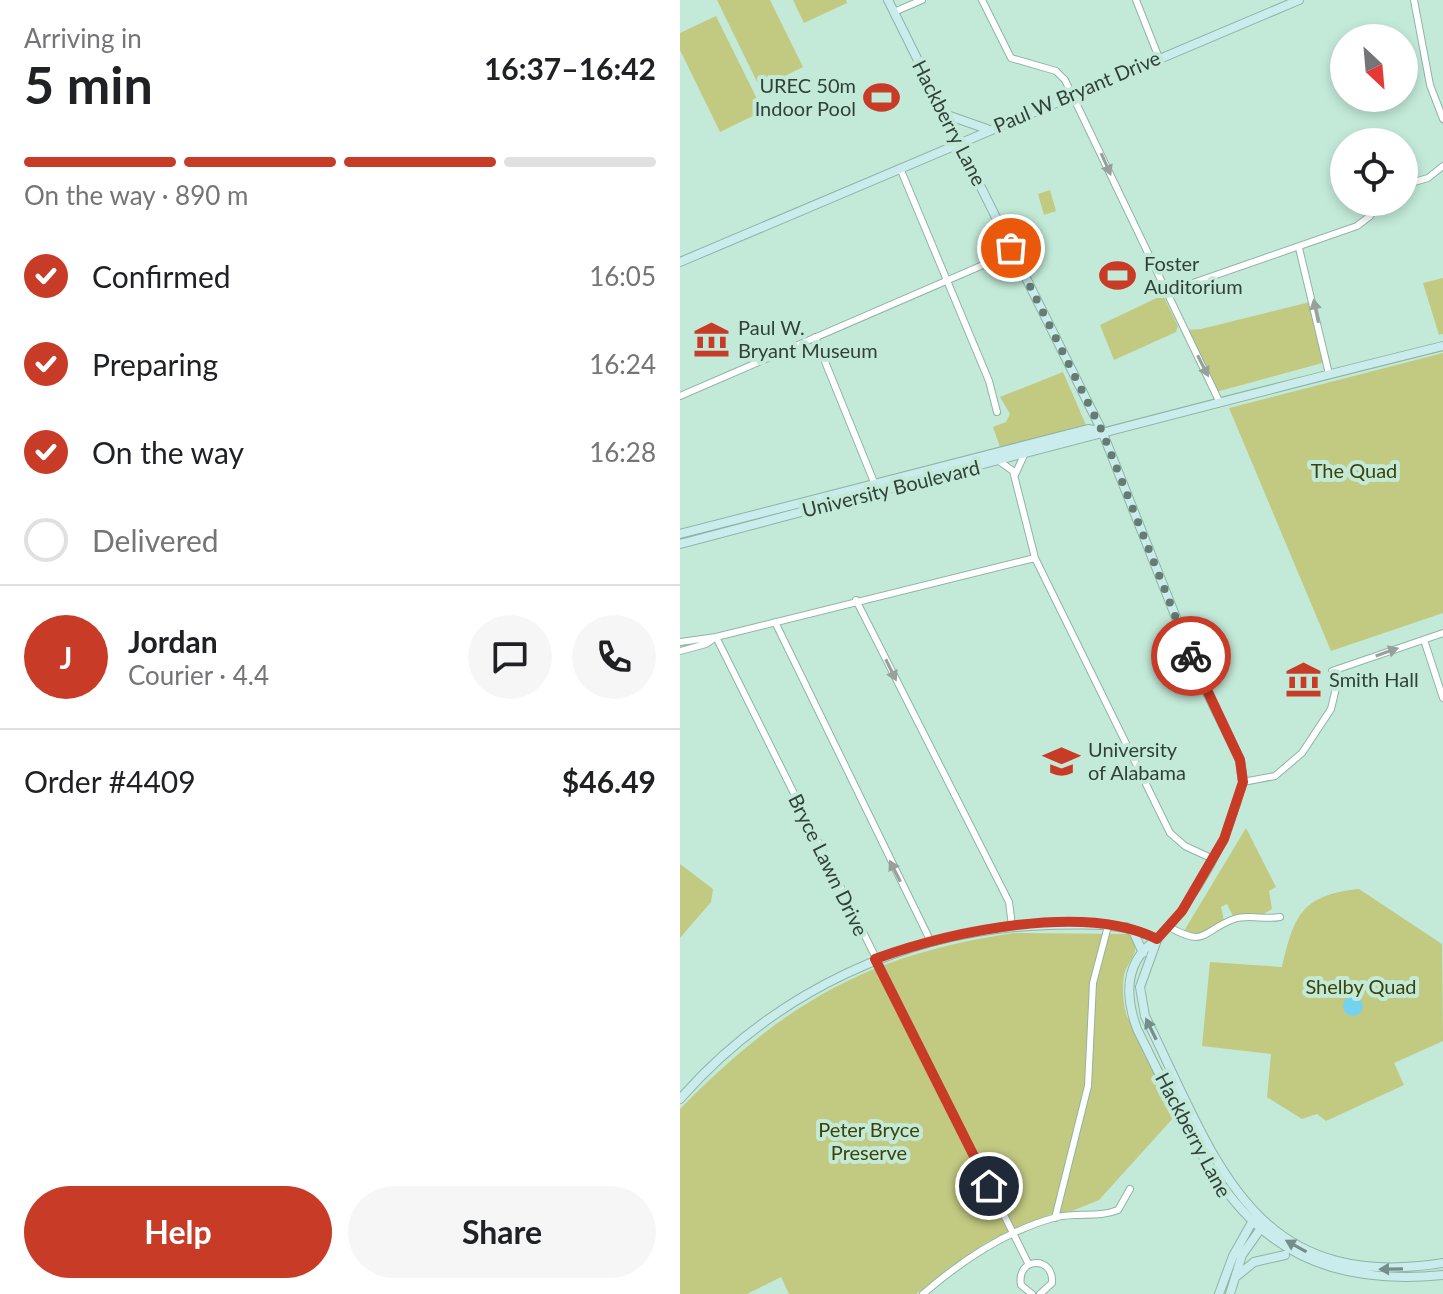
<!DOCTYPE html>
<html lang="en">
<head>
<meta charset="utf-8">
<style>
	body { margin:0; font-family:Lato,sans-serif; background:#f6f6f6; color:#202124; height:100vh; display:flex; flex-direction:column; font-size:30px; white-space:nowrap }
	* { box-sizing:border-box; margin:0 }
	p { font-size:26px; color:#757577 }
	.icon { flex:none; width:44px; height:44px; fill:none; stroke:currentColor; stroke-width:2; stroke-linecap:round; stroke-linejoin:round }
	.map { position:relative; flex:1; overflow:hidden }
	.side { display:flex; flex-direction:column; background:#fff; width:680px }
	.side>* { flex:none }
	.needle { width:52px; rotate:154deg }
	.tools { position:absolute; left:650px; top:24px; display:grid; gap:16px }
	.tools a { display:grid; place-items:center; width:88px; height:88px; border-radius:50%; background:#fff; box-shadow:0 4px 12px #0003; font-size:40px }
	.pin { position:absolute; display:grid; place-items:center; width:68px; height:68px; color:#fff; margin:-34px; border:4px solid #fff; border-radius:50%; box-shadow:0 2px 8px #0007 }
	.courier { position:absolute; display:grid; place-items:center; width:80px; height:80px; margin:-40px; border:6px solid #c73b27; border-radius:50%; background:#fff; color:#222; box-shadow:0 2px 10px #0007 }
	.summary em { font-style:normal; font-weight:700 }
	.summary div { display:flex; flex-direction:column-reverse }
	.summary { display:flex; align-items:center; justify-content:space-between; height:136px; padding:0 24px }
	h1 { font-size:52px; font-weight:700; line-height:60px }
	.bar { display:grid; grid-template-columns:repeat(4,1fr); gap:12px 8px; align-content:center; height:96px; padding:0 24px }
	.bar i { height:10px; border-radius:6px; background:#e0e0e0 }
	.bar .selected { background:#c73b27 }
	.bar p { grid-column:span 4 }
	.line { display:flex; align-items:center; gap:20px; padding:0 24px; border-top:2px solid #e0e0e0 }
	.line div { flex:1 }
	.round { display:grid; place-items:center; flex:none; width:84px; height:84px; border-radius:42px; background:#f6f6f6 }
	ol { padding:0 24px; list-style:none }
	li { display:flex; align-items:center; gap:24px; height:88px }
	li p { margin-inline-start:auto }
	li .icon { padding:8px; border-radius:50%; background:#c73b27; color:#fff; stroke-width:4 }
	li:last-child { color:#757577 }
	li i { width:44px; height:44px; border:4px solid #e0e0e0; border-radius:50% }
	.button { display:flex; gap:16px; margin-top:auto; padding:16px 24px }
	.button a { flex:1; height:92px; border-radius:48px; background:#c73b27; color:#fff; font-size:32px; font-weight:700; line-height:92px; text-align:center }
	.button a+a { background:#f6f6f6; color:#202124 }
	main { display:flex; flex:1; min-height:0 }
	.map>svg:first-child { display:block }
</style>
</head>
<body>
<main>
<section class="side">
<div class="summary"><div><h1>5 min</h1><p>Arriving in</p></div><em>16:37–16:42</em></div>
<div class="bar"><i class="selected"></i><i class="selected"></i><i class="selected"></i><i></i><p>On the way · 890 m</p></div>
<ol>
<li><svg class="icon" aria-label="check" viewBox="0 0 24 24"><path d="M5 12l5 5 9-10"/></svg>Confirmed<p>16:05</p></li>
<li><svg class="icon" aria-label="check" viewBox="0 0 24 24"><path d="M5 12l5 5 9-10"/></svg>Preparing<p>16:24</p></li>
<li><svg class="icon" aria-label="check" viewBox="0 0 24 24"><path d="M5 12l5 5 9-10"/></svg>On the way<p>16:28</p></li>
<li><i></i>Delivered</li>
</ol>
<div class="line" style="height:144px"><b class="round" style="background:#c73b27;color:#fff">J</b><div><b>Jordan</b><p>Courier · 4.4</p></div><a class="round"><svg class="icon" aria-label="chat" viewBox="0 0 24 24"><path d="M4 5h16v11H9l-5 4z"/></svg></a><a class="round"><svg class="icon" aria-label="phone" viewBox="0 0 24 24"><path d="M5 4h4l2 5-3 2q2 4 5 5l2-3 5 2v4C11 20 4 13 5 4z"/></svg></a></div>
<div class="line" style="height:104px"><div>Order #4409</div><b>$46.49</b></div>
<div class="button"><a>Help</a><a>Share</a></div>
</section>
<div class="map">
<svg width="763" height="1294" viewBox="0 0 763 1294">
	<rect width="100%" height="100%" fill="#c3ead9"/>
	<path fill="#c2c981" d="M37 0H90L123 67 80 88Z
		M113 0H166L167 3 124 23Z
		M36 16 83 111 40 132 0 50V33Z
		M370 190 376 211 364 215 358 194Z
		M763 278V334L759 335 743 283Z
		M483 295 498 326 496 332 434 360 420 325Z
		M634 301 646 362 536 392 505 330 521 329Z
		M763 353V613L651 651 549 408Z
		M383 372 406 425 320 447 313 427 326 422 330 414 320 397Z
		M566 828 596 887 589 891 592 909 582 915 553 916 547 904 541 907 544 921 517 936 504 931Z
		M0 864 33 889 31 902 0 938Z
		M679 889 762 944 763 1041 714 1063 724 1085 646 1121 637 1114 622 1119 587 1097 591 1054 522 1046 530 962 602 967C614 916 621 895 679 889Z
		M334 933 449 934 455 939C459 954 447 962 444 975 442 989 443 1001 446 1014L495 1116 419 1200 392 1211 371 1214 304 1244 236 1294H109L101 1277 67 1294H0V1109C103 1004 188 954 334 933Z"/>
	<path fill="#74d2f1" d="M663 1006a10 10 0 1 1 20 0a10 10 0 1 1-20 0Z"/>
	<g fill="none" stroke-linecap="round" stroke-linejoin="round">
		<defs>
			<path id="street" d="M302 0 331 58 376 71 385 80 540 403
				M456 0 479 58
				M734 0 750 85 763 119
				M214 12 242 0
				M220 168 309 381 317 412
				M724 185 748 178 763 166
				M619 248 649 374
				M487 292 677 226 690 216 700 202
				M135 337 198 492
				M0 396 333 252
				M319 461 333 471 355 558 490 833 505 846 533 859
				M335 475 344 455
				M176 600 329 902 332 926
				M95 622 250 940
				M36 637 348 1263
				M744 640 763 698
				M0 642 36 637 355 558
				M0 651 26 644 36 637
				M489 927C527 948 521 931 554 919 568 914 585 920 600 917
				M477 939C518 896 549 841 563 782L595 776 622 753 651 709 656 688 652 671 763 633
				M375 1218 408 1086 413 983 428 926
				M243 1294C281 1261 327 1230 377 1217 397 1212 419 1218 438 1210L450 1189
				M352 1294 341 1285C336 1257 374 1255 372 1283L360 1294"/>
			<path id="secondary" d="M208 0 422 431 520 678 560 760 563 782
				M267 115 307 129
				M0 262 619 0
				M0 534 408 429 421 431
				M0 544C254 477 507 409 763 346
				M446 927 454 933 463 953
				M477 939C444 961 445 996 457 1029 528 1170 569 1294 763 1275
				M477 940 460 987 465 1016C535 1157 570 1294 763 1263
				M0 1099C94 992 229 928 370 925 408 924 443 922 477 939
				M557 1276 574 1262 605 1255
				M539 1294 553 1256 571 1224
				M550 1294 562 1255 579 1231"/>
		</defs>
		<use href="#street" stroke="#8fb4a4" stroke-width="8"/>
		<use href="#secondary" stroke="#8fb4a4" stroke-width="10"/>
		<use href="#street" stroke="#fff" stroke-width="6"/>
		<use href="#secondary" stroke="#cbecec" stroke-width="8"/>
	</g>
	<defs><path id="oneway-solid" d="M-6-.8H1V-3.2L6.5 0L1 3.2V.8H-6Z" transform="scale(2)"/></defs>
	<g fill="#98a09c">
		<use href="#oneway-solid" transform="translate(426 164) rotate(66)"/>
		<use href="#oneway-solid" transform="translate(636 311) rotate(-102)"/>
		<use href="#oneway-solid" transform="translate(523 366) rotate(63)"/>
		<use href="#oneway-solid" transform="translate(707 652) rotate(-19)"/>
		<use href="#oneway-solid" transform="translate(211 670) rotate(64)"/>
		<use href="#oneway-solid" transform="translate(215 871) rotate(-117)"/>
	</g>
	<g fill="#768e8a">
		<use href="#oneway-solid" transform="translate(471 1029) rotate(-116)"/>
		<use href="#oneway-solid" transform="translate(616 1246) rotate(-151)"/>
		<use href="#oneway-solid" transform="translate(711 1269) rotate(179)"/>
	</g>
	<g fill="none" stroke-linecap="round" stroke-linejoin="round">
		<path stroke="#647c72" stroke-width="8" stroke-dasharray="0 14.4" d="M331 248 422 431 511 656"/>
		<path stroke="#c73b27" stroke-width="10" d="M309 1186 195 959C269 932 405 902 477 939L502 911 544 839 563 782 560 760 511 656"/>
	</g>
	<defs>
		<symbol id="stadium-bare" viewBox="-9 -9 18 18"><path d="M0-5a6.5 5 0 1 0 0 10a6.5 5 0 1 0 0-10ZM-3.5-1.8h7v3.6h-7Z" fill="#c73b27" stroke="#c3ead9" stroke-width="2.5" paint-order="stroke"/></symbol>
		<symbol id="museum-bare" viewBox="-9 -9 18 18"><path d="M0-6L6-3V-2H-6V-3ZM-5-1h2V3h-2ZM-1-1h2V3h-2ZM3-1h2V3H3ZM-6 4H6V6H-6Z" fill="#c73b27" stroke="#c3ead9" stroke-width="2.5" paint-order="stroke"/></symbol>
		<symbol id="university-bare" viewBox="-9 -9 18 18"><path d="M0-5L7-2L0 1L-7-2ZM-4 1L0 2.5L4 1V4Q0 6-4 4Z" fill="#c73b27" stroke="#c3ead9" stroke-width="2.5" paint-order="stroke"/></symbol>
	</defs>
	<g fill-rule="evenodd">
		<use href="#stadium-bare" x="176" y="72" width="51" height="51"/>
		<use href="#stadium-bare" x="412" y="250" width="51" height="51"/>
		<use href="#museum-bare" x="6" y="314" width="51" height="51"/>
		<use href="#museum-bare" x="598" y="654" width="51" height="51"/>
		<use href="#university-bare" x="356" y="736" width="51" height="51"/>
	</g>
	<g text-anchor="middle" stroke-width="8" stroke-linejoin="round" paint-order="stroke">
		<g font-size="20" fill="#31413a" stroke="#c3ead9" text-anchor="start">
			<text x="176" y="93" text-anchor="end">UREC 50m<tspan x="176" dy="23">Indoor Pool</tspan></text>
			<text x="464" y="271">Foster<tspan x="464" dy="23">Auditorium</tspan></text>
			<text x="58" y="335">Paul W.<tspan x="58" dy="23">Bryant Museum</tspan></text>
			<text x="649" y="687">Smith Hall</text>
			<text x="408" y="757">University<tspan x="408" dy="23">of Alabama</tspan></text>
		</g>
		<g font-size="20" fill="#31413a" stroke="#c3ead9">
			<text transform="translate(397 92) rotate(-23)" y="7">Paul W Bryant Drive</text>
			<text transform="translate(269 123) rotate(63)" y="7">Hackberry Lane</text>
			<text transform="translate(211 489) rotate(-14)" y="7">University Boulevard</text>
			<text transform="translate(148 865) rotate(64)" y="7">Bryce Lawn Drive</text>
			<text transform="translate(513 1135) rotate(62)" y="7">Hackberry Lane</text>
		</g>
		<g font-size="20" fill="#3f4205" stroke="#c3ead9">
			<text x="674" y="478">The Quad</text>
			<text x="681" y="994">Shelby Quad</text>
			<text x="189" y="1137">Peter Bryce<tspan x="189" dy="23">Preserve</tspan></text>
		</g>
	</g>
</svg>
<div class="tools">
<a><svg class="needle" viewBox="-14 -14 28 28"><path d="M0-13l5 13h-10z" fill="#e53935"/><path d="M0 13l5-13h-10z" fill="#757577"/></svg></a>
<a><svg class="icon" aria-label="locate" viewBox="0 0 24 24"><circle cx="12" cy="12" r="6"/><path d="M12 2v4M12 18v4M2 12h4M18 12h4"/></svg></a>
</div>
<div class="pin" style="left:331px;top:248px;background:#ea580c"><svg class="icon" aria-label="bag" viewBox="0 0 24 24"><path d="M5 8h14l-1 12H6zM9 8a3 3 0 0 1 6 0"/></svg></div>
<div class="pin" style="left:309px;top:1186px;background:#1f2937"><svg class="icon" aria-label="home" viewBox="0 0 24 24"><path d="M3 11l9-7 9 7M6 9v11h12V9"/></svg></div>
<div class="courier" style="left:511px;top:656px"><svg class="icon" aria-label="bike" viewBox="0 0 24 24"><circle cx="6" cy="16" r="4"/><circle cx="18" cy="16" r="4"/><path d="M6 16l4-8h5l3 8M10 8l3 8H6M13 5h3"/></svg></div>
</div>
</main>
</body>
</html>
